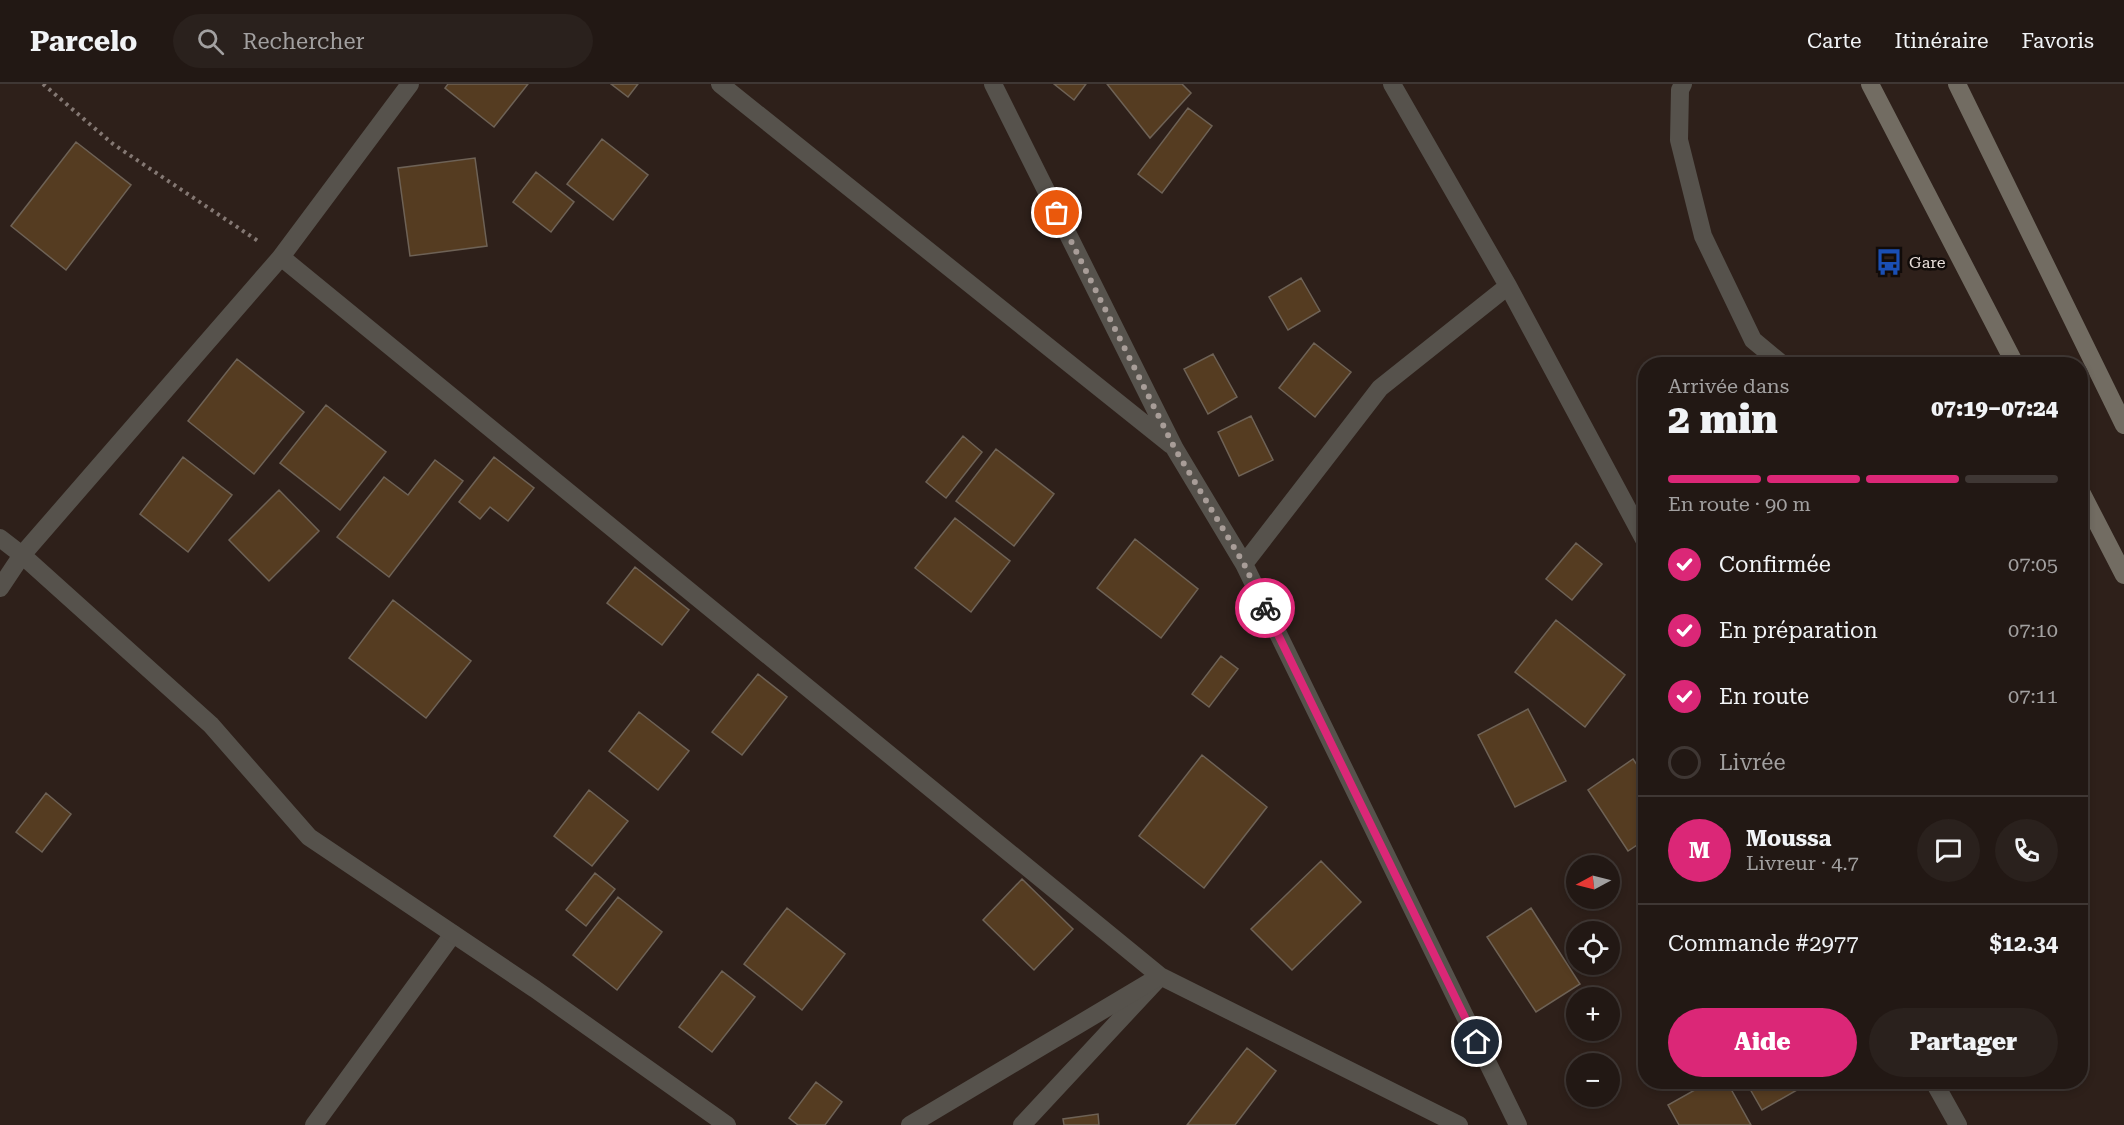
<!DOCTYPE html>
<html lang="fr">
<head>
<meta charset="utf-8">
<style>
	body { margin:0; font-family:"Roboto Serif",serif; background:#2a211d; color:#f1f3f6; height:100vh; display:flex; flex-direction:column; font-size:22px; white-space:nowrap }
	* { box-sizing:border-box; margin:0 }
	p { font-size:20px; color:#a2a0a0 }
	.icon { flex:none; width:33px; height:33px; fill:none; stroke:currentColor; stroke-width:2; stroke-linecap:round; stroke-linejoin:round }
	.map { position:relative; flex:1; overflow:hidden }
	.details { position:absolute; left:1638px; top:273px; width:450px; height:732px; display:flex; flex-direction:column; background:#221814; border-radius:24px; box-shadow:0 3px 9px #0003,0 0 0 2px #3f3734 }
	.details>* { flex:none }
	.needle { width:39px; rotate:263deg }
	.controls { position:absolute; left:1566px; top:771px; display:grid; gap:12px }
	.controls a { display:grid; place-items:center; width:54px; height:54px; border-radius:50%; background:#221814; box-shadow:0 3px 9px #0003,0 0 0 2px #3f3734; font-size:30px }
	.pin { position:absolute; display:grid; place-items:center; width:51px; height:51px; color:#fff; margin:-26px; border:3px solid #fff; border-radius:50%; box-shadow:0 2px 6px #0007 }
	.courier { position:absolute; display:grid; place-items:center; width:60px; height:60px; margin:-30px; border:4px solid #db2777; border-radius:50%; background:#fff; color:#222; box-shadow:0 2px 8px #0007 }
	.overview em { font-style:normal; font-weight:800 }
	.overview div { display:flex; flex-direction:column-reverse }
	.overview { display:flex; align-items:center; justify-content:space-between; height:102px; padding:0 30px }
	h1 { font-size:39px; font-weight:800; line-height:45px }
	.bar { display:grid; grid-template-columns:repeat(4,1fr); gap:9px 6px; align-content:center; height:72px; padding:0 30px }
	.bar i { height:8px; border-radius:4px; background:#3f3734 }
	.bar .active { background:#db2777 }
	.bar p { grid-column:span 4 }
	.line { display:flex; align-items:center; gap:15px; padding:0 30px; border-top:2px solid #3f3734 }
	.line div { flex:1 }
	.round { display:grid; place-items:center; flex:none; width:63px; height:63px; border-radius:32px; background:#2a211d }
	ol { padding:0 30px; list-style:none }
	li { display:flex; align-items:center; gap:18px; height:66px }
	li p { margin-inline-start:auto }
	li .icon { padding:6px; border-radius:50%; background:#db2777; color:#fff; stroke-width:4 }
	li:last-child { color:#a2a0a0 }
	li i { width:33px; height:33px; border:3px solid #3f3734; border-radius:50% }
	.primary-button { display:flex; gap:12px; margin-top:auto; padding:12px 30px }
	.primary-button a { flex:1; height:69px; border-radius:36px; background:#db2777; color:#fff; font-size:24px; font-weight:800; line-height:69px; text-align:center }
	.primary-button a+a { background:#2a211d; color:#f1f3f6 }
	header { display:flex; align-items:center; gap:36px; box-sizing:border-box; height:84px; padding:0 30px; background:#221814; border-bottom:2px solid #3f3734 }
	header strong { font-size:28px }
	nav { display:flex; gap:33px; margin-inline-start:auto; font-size:21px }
	.search { width:420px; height:54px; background:#2a211d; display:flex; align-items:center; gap:15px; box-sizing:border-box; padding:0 21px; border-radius:33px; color:#a2a0a0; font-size:22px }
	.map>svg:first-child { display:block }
</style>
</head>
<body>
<header>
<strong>Parcelo</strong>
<div class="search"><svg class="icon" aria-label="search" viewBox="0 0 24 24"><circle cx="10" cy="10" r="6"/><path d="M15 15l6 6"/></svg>Rechercher</div>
<nav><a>Carte</a><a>Itinéraire</a><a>Favoris</a></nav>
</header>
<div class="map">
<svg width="2124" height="1041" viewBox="0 0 2124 1041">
	<rect width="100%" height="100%" fill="#2e201a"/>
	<path fill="#553c21" stroke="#6e6256" stroke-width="1.5" d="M448 0H528L494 43 445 4Z
		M611 0H638L628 13Z
		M1054 0H1086L1074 16Z
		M1107 0H1182L1191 9 1150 54Z
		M1188 24 1212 42 1162 109 1138 90Z
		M602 55 648 91 613 136 567 100Z
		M76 58 131 101 66 186 11 142Z
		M475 74 487 162 410 172 398 84Z
		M536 88 574 118 551 148 513 118Z
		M1301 194 1320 227 1288 246 1269 213Z
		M1314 259 1351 288 1315 333 1279 304Z
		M1213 270 1237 313 1208 330 1184 285Z
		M237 275 304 328 254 390 188 337Z
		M326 321 386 368 340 426 280 379Z
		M1251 332 1273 376 1239 392 1218 348Z
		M963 352 982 368 946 414 926 398Z
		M996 365 1054 410 1014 462 956 417Z
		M183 373 232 411 188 468 140 430Z
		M494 373 534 404 508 437 490 423 480 435 459 418Z
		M435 376 463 397 389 493 337 453 384 393 408 411Z
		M279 406 319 447 269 497 229 456Z
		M955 434 1010 477 971 528 915 484Z
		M1135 455 1198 505 1161 554 1097 504Z
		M1576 459 1602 480 1572 516 1546 495Z
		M635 483 689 526 662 561 607 519Z
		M393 516 471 577 426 634 349 574Z
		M1556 536 1625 591 1585 643 1515 588Z
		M1221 572 1238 585 1209 623 1192 610Z
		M758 590 787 613 742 671 712 648Z
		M1528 625 1566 697 1515 723 1478 651Z
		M639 628 689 667 658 706 609 667Z
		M1202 671 1267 723 1204 804 1139 752Z
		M1633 675 1646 694V755L1628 767 1588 706Z
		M589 706 628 737 592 782 554 752Z
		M46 709 71 730 42 768 16 748Z
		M1321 777 1361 818 1292 886 1251 845Z
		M595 789 615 805 586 842 566 826Z
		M1022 795 1073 845 1034 886 983 836Z
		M618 813 662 848 617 906 573 871Z
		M787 824 845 870 802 926 744 880Z
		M1531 824 1580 900 1536 928 1487 853Z
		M722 887 755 913 712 968 679 943Z
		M1247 964 1276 987 1235 1041H1187Z
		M816 998 842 1018 825 1041H798L789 1034Z
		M1709 998H1727L1751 1041H1679L1668 1021Z
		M1746 998H1811L1762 1026Z
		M1098 1030 1099 1041H1064L1063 1035Z"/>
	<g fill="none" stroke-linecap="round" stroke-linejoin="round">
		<path stroke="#847873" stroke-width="4" stroke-dasharray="3 4.5" stroke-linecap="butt" d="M43 0 113 60 258 157"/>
		<path stroke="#56524c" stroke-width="18" d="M1683 0 1680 6 1679 56 1703 152 1753 256 1782 280
			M314 1041 453 850
			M1022 1041 1156 897"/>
		<path stroke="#56524c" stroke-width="18" d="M720 0 1171 361
			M993 0 1175 365 1244 480 1518 1041
			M1392 0 1508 202 1646 459
			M281 173 1160 892 1459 1041
			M0 454 22 471 211 641 309 753 535 905 727 1041
			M1244 480 1380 304 1508 202
			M0 504 22 471 281 173 410 0
			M1934 998 1958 1041
			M910 1041 1160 892"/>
		<path stroke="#726c62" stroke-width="18" d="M1870 0 2015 280
			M1957 0 2124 341
			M2080 406 2124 491"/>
	</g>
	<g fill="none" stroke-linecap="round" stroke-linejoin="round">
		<path stroke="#a89d98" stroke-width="6" stroke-dasharray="0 10.8" d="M1057 129 1175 365 1244 480 1265 524"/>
		<path stroke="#db2777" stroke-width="8" d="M1265 524 1477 958"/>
	</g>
	<defs>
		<symbol id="bus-bare" viewBox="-9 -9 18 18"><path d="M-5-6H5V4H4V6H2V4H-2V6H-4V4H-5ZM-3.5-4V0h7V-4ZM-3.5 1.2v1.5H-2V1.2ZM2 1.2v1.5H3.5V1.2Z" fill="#1a4fb4" stroke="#110b09" stroke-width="2.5" paint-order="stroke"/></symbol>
	</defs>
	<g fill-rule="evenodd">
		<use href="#bus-bare" x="1870" y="159" width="38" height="38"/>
	</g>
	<g text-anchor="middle" stroke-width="5" stroke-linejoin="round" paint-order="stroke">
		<g font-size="16" fill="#eae0dc" stroke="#110b09" text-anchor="start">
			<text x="1909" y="184">Gare</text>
		</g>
	</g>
</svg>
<div class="controls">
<a><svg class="needle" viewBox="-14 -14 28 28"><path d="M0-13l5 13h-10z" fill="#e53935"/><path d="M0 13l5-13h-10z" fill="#a2a0a0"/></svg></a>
<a><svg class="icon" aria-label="locate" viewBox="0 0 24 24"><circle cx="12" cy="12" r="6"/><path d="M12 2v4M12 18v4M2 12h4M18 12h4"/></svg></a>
<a>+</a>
<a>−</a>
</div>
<div class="pin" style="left:1057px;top:129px;background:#ea580c"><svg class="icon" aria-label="bag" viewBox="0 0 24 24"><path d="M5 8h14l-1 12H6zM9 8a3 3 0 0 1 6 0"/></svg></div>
<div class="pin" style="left:1477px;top:958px;background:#1f2937"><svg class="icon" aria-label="home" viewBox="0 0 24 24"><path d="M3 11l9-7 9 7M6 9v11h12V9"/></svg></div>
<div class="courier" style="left:1265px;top:524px"><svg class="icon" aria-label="bike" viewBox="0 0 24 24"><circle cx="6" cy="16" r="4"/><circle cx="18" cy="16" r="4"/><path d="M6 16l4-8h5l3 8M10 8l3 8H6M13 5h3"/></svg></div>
<section class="details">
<div class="overview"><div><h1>2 min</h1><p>Arrivée dans</p></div><em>07:19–07:24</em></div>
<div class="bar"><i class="active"></i><i class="active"></i><i class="active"></i><i></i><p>En route · 90 m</p></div>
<ol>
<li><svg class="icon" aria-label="check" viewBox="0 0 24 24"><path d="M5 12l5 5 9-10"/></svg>Confirmée<p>07:05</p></li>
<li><svg class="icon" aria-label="check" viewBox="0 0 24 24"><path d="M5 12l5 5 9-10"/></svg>En préparation<p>07:10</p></li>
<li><svg class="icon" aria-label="check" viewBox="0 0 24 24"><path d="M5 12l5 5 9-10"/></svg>En route<p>07:11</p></li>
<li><i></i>Livrée</li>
</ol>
<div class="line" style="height:108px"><b class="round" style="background:#db2777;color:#fff">M</b><div><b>Moussa</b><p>Livreur · 4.7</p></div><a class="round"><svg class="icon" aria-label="chat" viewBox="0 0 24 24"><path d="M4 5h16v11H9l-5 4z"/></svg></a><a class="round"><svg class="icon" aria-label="phone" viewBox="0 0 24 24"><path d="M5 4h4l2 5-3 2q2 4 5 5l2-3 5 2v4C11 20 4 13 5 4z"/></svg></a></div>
<div class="line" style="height:78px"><div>Commande #2977</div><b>$12.34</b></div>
<div class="primary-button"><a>Aide</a><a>Partager</a></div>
</section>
</div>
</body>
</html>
